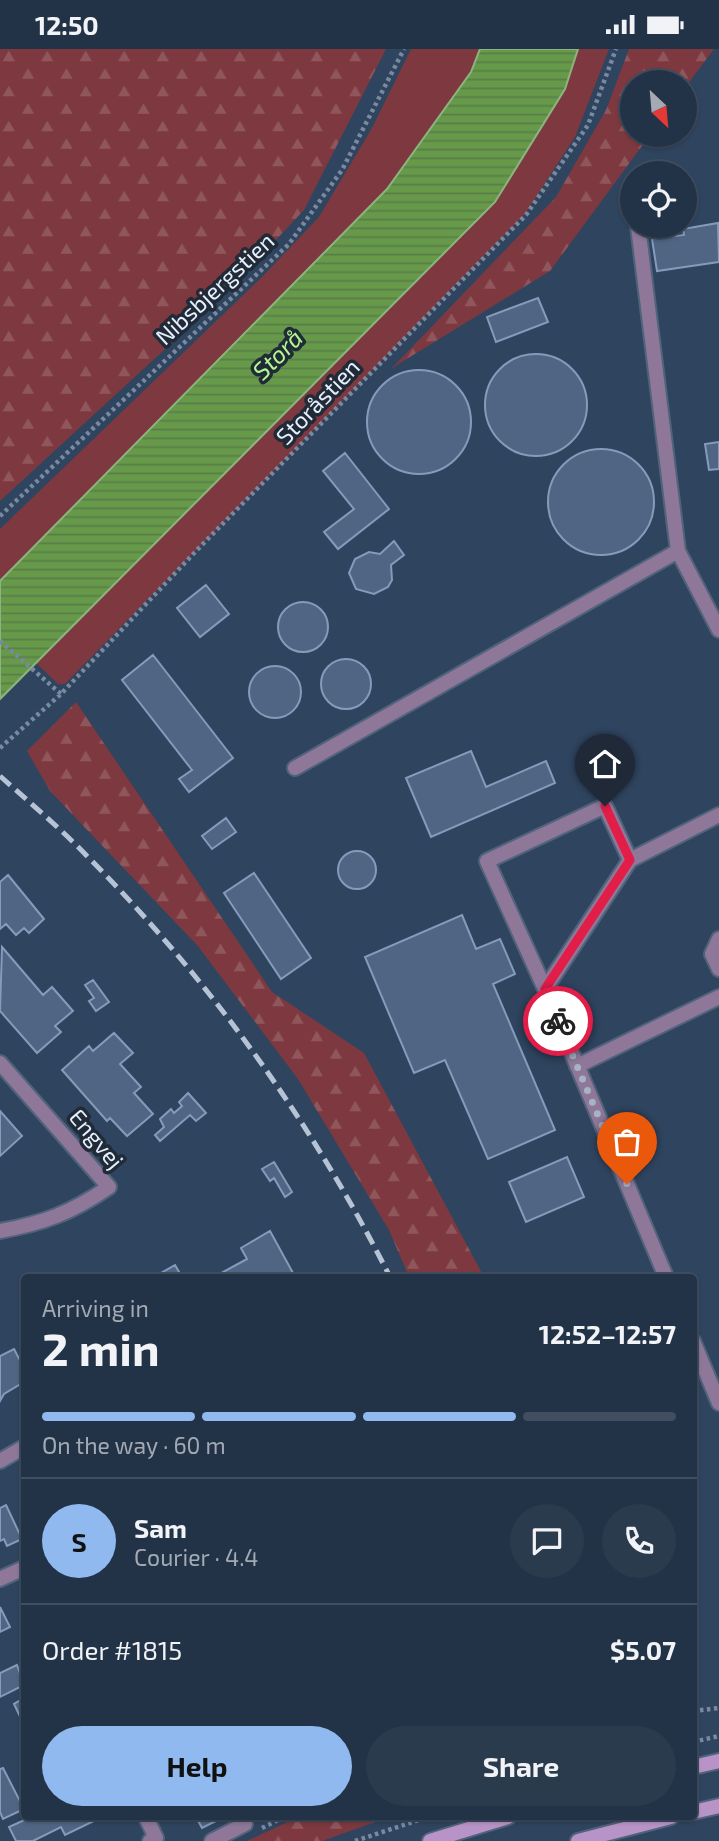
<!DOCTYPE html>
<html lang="en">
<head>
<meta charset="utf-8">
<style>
	body { margin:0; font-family:"Exo 2",sans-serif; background:#2b3b4e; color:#f1f3f6; height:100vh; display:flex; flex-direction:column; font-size:26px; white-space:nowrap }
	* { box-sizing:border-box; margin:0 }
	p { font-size:23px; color:#a3aab4 }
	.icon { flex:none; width:38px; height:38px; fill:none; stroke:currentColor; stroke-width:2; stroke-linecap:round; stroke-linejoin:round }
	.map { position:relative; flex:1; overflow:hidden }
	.details { position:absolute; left:21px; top:1225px; width:676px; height:546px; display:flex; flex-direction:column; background:#233347; border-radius:7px; box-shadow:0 2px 5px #0004,0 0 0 2px #404e60 }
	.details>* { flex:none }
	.needle { width:46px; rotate:154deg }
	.tools { position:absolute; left:620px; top:21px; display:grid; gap:14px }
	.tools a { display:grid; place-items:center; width:77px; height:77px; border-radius:50%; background:#233347; box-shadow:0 2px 5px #0004,0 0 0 2px #404e60; font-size:35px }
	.pin { position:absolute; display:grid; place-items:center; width:60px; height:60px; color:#fff; margin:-72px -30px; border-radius:50% 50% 50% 0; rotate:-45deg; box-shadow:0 0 7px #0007 }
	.pin .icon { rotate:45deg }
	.courier { position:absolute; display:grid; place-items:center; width:70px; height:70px; margin:-35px; border:5px solid #e11d48; border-radius:50%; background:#fff; color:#222; box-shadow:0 2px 9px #0007 }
	.summary em { font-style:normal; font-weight:700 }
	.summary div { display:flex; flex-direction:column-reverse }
	.summary { display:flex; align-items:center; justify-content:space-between; height:119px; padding:0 21px }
	h1 { font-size:46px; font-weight:700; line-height:52px }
	.bar { display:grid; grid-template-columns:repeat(4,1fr); gap:10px 7px; align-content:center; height:84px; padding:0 21px }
	.bar i { height:9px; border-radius:5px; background:#404e60 }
	.bar .current { background:#90b9f0 }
	.bar p { grid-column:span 4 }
	.line { display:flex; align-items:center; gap:18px; padding:0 21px; border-top:2px solid #404e60 }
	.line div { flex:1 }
	.round { display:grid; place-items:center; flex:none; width:74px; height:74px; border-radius:37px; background:#2b3b4e }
	.action { display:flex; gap:14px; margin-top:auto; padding:14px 21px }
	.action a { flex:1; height:80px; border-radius:42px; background:#90b9f0; color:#111; font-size:28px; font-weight:700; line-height:80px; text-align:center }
	.action a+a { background:#2b3b4e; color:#f1f3f6 }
	.status { display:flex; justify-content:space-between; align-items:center; height:49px; padding:0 35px; background:#233347; direction:ltr }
	.status svg { height:19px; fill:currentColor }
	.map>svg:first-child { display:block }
</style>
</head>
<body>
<div class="status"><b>12:50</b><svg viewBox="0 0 49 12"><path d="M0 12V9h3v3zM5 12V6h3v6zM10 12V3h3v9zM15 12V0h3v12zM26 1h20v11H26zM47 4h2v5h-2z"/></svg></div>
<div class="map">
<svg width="719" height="1792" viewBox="0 0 719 1792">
	<defs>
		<pattern id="forest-firs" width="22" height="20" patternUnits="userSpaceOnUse" patternTransform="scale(1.75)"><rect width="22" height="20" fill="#7d393f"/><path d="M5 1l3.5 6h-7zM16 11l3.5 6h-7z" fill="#8f565c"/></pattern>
		<pattern id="water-rules" width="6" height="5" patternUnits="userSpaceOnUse" patternTransform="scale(1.75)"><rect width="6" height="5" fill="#669a49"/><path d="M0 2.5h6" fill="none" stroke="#5a7d4a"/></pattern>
	</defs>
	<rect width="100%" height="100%" fill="#2f445f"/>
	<path fill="#7d393f" d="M411 0H480L471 23 387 140 0 532V480L262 228 319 168 372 79Z
		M578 0H609L575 88 525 165 65 635H58L35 613 495 153 565 40Z"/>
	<path fill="url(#forest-firs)" d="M0 0H386L304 161 226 244 0 452Z
		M629 0H714L684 40V33H632V86H650L550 222 392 319 556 148 606 61Z
		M76 653 272 943 364 1004 484 1228H409L389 1181 298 1030 197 896 50 742 27 702Z
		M298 1768H389L322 1792H247Z"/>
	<path fill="url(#water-rules)" stroke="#8cb47f" stroke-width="2" d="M480 0H578L565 40 495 153 0 650V532L387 140 471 23Z"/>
	<path fill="#4f6583" stroke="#849bbb" stroke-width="2" d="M718 174 719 213 657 222 652 190 684 186 683 180Z
		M538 249 548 273 496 293 487 268Z
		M485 356a51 51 0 1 1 102 0a51 51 0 1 1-102 0Z
		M367 373a52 52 0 1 1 104 0a52 52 0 1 1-104 0Z
		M719 393V420L709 421 705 395Z
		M548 453a53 53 0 1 1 106 0a53 53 0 1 1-106 0Z
		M345 404 389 460 338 500 324 483 354 460 323 422Z
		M394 492 404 506 391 516 392 531 388 538 374 545 356 540 349 524 355 510 369 503 380 505Z
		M206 536 229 565 200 588 177 559Z
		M278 578a25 25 0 1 1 50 0a25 25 0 1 1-50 0Z
		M153 606 233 709 189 743 179 730 192 721 122 631Z
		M321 635a25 25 0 1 1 50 0a25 25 0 1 1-50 0Z
		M249 643a26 26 0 1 1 52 0a26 26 0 1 1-52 0Z
		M471 702 486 738 546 712 555 734 431 788 406 729Z
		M226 769 236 783 212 800 202 787Z
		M338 821a19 19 0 1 1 38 0a19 19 0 1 1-38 0Z
		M254 824 311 909 281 930 224 844Z
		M8 826 44 870 29 884 24 879 16 886 6 875 0 880V833Z
		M462 866 476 900 500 890 515 925 493 935 555 1081 488 1110 445 1011 414 1024 365 908Z
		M2 898 43 946 52 938 73 962 55 977 61 983 37 1004 0 962Z
		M93 931 109 953 96 962 89 952 94 949 85 936Z
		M114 984 133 1004 120 1015 141 1038 134 1044 153 1065 127 1087 110 1069 107 1072 62 1021 89 997 93 1002Z
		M188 1044 206 1064 196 1072 190 1066 160 1092 155 1086 164 1078 160 1070 171 1060 174 1064 182 1057 179 1053Z
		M0 1062 22 1087 0 1107Z
		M567 1108 584 1148 526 1173 509 1133Z
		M274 1113 292 1143 285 1148 274 1129 270 1132 262 1120Z
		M270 1182 293 1224 285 1228H214L247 1210 241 1199Z
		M175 1216 182 1228H154Z
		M14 1300 24 1319V1333L4 1345 0 1352V1307Z
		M6 1456 22 1490 7 1497 4 1490 0 1492V1459Z
		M0 1558 10 1578 0 1583Z
		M17 1616 24 1636 0 1648V1624Z
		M24 1649V1676L14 1655Z
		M3 1719 24 1760 3 1770 0 1763V1720Z
		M31 1768H102L65 1786 61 1778 33 1792H16L9 1778Z
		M196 1768H224L202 1779Z"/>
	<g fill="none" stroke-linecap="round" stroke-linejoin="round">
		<defs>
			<path id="lane" d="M638 177 678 502
				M295 719 678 502 719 581
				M719 890 712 905 719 920
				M545 940 487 812 605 757 630 811
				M577 1017 719 948
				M666 1228 545 940 630 811 719 766
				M693 1292 719 1354"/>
			<path id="street" d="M0 1014 109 1138C71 1164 44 1174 0 1182
				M0 1412 24 1398
				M0 1530 24 1519
				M146 1768 156 1789 150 1792
				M212 1792 245 1775 241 1768"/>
			<path id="secondary" d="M693 1718 719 1712
				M693 1763 719 1757
				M430 1792 508 1768
				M578 1792 671 1768"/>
		</defs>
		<use href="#lane" stroke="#50637b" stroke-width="18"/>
		<use href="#street" stroke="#50637b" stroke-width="18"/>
		<use href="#secondary" stroke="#50637b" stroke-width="18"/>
		<path stroke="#798aa0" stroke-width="4.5" stroke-dasharray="3.5 3.5" stroke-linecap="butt" d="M0 467 289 195 342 121 404 0
			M0 592 61 645
			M0 699 61 645 197 501 526 166 588 76 616 0
			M693 1662 719 1659
			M693 1693 719 1687
			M262 1779 284 1768
			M355 1792 428 1768"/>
		<use href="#lane" stroke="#8e7799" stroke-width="14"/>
		<use href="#street" stroke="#8e7799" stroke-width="14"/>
		<use href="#secondary" stroke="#b893c8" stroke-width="14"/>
		<path stroke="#b6c3d4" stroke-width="5" stroke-dasharray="14 7" stroke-linecap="butt" d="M0 727C29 753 59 778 86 806 209 930 312 1073 390 1228"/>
	</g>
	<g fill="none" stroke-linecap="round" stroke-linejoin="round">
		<path stroke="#a5b3c6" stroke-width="7" stroke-dasharray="0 12.6" d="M558 972 627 1135"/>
		<path stroke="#e11d48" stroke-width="9" d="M558 972 545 940 630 811 605 757"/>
	</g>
	<g text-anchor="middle" stroke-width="7" stroke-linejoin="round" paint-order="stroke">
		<g font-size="23" fill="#e5effd" stroke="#212a37">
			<text transform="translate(215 240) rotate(-43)" y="8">Nibsbjergstien</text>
			<text transform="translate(318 353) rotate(-46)" y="8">Storåstien</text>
			<text transform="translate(96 1090) rotate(50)" y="8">Engvej</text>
		</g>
		<g font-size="24" font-style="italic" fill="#b2f98d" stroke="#212a37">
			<text transform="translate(278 306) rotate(-45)" y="8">Storå</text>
		</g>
	</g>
</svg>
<div class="tools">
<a><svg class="needle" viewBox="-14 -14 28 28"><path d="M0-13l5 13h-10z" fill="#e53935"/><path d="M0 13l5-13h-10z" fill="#a3aab4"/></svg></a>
<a><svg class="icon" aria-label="locate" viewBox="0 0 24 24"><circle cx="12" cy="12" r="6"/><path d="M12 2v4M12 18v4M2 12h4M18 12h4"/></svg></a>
</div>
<div class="pin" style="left:627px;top:1135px;background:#ea580c"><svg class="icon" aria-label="bag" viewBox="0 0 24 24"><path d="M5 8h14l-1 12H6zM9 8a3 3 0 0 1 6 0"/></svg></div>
<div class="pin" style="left:605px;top:757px;background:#1f2937"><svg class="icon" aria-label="home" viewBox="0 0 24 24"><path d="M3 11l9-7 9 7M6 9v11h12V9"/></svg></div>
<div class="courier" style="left:558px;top:972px"><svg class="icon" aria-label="bike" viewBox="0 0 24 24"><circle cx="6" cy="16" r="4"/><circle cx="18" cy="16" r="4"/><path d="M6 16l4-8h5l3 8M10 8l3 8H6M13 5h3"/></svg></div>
<section class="details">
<div class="summary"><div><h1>2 min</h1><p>Arriving in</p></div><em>12:52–12:57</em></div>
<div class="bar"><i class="current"></i><i class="current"></i><i class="current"></i><i></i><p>On the way · 60 m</p></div>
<div class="line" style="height:126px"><b class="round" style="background:#90b9f0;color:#111">S</b><div><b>Sam</b><p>Courier · 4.4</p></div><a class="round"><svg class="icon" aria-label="chat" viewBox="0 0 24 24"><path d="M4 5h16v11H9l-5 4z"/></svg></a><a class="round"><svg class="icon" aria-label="phone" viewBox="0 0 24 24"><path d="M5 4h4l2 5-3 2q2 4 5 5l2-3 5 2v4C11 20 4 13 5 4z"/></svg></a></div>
<div class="line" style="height:91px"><div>Order #1815</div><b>$5.07</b></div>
<div class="action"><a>Help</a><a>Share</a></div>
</section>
</div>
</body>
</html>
